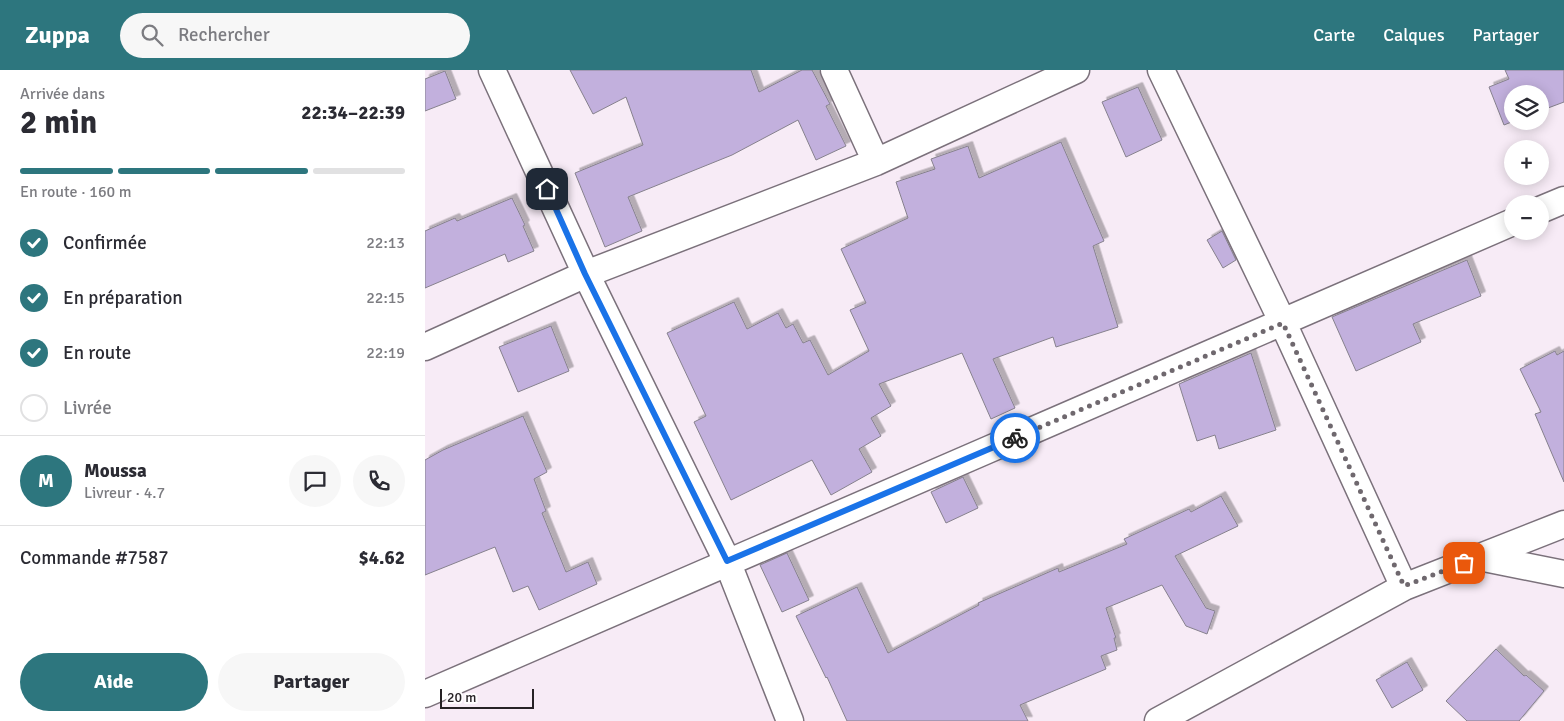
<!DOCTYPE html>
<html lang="fr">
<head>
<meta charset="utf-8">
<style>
	body { margin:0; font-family:Signika,sans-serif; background:#f7f7f7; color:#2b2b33; height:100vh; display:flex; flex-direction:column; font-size:19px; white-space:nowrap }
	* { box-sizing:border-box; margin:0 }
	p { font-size:16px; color:#7c7c81 }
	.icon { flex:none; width:28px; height:28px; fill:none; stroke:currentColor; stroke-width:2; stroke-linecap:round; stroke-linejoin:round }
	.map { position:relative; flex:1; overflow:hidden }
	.panel { display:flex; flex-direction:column; background:#fff; width:425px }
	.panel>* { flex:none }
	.tools { position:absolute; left:1079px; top:15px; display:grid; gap:10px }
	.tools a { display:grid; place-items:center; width:45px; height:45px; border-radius:50%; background:#fff; box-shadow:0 2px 12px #0003; font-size:25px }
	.scale { position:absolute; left:15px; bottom:12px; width:94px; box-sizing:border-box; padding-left:5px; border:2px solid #262125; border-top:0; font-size:14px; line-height:18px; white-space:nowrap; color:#262125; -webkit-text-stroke:4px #fefcfe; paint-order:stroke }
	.pin { position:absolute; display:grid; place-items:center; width:42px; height:42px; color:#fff; margin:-21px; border-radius:10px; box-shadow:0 2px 8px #0006 }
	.courier { position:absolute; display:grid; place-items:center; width:50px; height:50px; margin:-25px; border:4px solid #1a73e8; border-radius:50%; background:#fff; color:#222; box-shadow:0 1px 6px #0007 }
	.head em { font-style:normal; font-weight:700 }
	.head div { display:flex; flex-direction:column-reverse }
	.head { display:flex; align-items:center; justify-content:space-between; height:85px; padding:0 20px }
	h1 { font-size:32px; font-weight:700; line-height:38px }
	.bar { display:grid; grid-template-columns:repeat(4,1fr); gap:8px 5px; align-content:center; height:60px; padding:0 20px }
	.bar i { height:6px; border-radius:4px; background:#e1e1e2 }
	.bar .on { background:#2d767e }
	.bar p { grid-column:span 4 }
	.line { display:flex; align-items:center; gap:12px; padding:0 20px; border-top:1px solid #e1e1e2 }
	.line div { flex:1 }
	.round { display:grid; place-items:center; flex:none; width:52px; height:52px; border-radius:26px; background:#f7f7f7 }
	ol { padding:0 20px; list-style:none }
	li { display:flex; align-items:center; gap:15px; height:55px }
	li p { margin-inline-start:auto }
	li .icon { padding:5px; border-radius:50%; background:#2d767e; color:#fff; stroke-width:4 }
	li:last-child { color:#7c7c81 }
	li i { width:28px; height:28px; border:2px solid #e1e1e2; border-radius:50% }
	.action { display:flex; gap:10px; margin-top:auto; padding:10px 20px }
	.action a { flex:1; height:58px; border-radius:30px; background:#2d767e; color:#fff; font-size:20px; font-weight:700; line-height:58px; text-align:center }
	.action a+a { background:#f7f7f7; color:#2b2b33 }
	header { display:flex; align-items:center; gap:30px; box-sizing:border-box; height:70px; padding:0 25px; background:#2d767e; color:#fff }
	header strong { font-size:24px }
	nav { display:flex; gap:28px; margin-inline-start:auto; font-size:18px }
	.search { width:350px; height:45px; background:#f7f7f7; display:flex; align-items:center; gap:12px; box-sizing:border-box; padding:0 18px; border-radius:28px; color:#7c7c81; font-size:19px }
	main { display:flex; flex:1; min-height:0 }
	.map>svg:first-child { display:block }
</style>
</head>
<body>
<header>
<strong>Zuppa</strong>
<div class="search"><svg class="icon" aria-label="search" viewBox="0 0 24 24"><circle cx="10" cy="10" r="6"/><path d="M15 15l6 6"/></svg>Rechercher</div>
<nav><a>Carte</a><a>Calques</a><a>Partager</a></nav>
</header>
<main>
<section class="panel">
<div class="head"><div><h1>2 min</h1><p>Arrivée dans</p></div><em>22:34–22:39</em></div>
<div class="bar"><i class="on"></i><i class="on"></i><i class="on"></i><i></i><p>En route · 160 m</p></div>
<ol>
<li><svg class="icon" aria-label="check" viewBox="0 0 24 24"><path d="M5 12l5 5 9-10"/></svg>Confirmée<p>22:13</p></li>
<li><svg class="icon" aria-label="check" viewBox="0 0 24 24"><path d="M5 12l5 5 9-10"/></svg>En préparation<p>22:15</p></li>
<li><svg class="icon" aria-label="check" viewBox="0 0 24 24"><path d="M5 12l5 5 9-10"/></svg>En route<p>22:19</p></li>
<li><i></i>Livrée</li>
</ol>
<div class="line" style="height:90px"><b class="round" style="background:#2d767e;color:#fff">M</b><div><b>Moussa</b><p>Livreur · 4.7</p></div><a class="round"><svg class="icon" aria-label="chat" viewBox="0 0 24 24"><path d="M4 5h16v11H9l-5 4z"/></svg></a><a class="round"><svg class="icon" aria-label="phone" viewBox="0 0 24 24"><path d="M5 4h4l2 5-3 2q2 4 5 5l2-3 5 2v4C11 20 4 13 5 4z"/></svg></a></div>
<div class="line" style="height:65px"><div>Commande #7587</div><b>$4.62</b></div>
<div class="action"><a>Aide</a><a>Partager</a></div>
</section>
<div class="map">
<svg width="1139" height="651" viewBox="0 0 1139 651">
	<defs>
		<filter id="shadow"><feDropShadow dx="4.5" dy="-4.5" stdDeviation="0" flood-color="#0004"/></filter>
	</defs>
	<rect width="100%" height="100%" fill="#f7ebf6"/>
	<path fill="#c2b0dd" stroke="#86818d" filter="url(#shadow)" d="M145 0H326L334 22 377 0H387L405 34 401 36 421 76 391 90 373 50 307 85 203 127 217 161 180 177 150 103 218 75 201 27 168 44Z
		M1080 0H1139V32L1115 41V24H1088V51H1089L1079 55 1064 17 1084 9Z
		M20 1 31 29 0 41V9Z
		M713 17 737 70 701 87 677 32Z
		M636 72 679 171 668 176 693 257 631 277 628 267 568 289 590 338 566 349 537 283 454 314 466 336 446 348 456 366 434 379 447 402 406 425 387 390 306 430 269 352 281 346 242 263 309 232 322 259 353 243 361 258 368 254 378 273 385 270 403 305 444 281 425 240 441 233 416 179 483 148 471 112 510 99 506 89 543 76 554 108Z
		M87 128 100 155 98 156 109 181 83 192 80 184 0 218V161L30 148 32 151Z
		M797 161 811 190 798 198 782 170Z
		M1042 190 1056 226 988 254 996 272 931 301 907 247Z
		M126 256 144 301 93 322 74 277Z
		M1130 281 1132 285 1139 281V412L1110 344 1116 342 1095 299Z
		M826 283 851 360 794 379 790 365 772 371 754 314Z
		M98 346 122 402 109 409 121 441 117 443 141 502 163 492 172 514 114 540 103 516 88 522 70 477 0 505V390L18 380Z
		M538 407 553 438 521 453 506 422Z
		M796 426 813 456 750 486 781 538 790 541 782 564 761 556 737 515 681 538 691 568H689L692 580 676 586 681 599 595 635 603 651H422L402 607 401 608 371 546 432 517 463 583 554 535 553 533 633 498 634 502 702 474 699 469 764 439 766 442Z
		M362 483 384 530 357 542 335 495Z
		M1071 579 1099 606 1101 605 1119 621 1094 651H1042L1021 631Z
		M982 592 998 620 967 638 951 610Z"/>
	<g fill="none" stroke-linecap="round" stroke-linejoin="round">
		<defs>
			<path id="street" d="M67 0 161 204 302 491 365 651
				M409 0 451 92
				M736 0 858 253 979 517
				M1115 140 1139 130
				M0 277 161 204 451 92 651 0
				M1054 487 1139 504
				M0 624C362 465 726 311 1088 152
				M733 651 979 517 1139 454"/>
		</defs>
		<use href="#street" stroke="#7b717b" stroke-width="29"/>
		<use href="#street" stroke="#fff" stroke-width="26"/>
	</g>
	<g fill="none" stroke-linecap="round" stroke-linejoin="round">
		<path stroke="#6f686e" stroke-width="5" stroke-dasharray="0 9" d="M590 368 858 253 979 516 1039 493"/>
		<path stroke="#1a73e8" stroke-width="6" d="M122 119 160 204 302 491 590 368"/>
	</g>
</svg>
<div class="tools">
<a><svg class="icon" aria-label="layers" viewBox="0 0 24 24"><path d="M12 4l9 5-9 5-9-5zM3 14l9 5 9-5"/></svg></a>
<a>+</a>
<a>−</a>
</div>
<div class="scale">20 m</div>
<div class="pin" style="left:1039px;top:493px;background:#ea580c"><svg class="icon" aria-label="bag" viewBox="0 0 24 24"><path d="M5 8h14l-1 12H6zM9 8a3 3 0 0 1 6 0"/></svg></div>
<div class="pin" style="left:122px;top:119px;background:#1f2937"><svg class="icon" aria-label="home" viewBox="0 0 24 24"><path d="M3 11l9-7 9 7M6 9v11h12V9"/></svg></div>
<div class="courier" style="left:590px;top:368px"><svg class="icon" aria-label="bike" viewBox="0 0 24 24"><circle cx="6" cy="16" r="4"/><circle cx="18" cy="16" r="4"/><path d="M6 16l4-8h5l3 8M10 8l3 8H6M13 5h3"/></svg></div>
</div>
</main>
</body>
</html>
